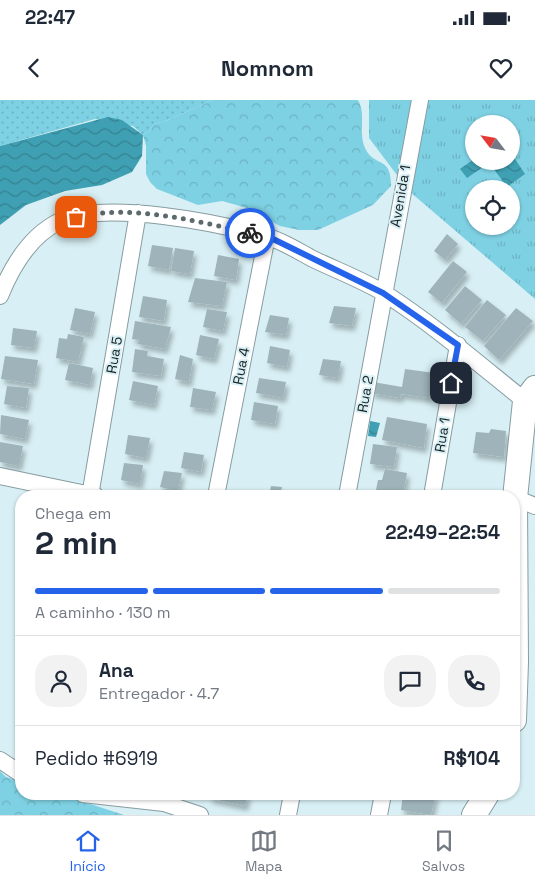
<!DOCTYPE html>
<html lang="pt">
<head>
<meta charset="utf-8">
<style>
	body { margin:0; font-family:"Space Grotesk",sans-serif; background:#f2f2f3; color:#1f2937; height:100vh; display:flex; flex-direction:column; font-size:19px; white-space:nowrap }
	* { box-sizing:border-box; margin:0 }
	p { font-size:16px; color:#747a83 }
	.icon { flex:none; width:28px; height:28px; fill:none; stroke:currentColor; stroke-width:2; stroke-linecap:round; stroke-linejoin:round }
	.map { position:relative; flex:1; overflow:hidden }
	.details { position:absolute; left:15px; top:390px; width:505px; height:310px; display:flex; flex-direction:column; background:#fff; border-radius:20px; box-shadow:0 1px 4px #0004 }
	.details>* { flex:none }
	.needle { width:32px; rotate:301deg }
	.tools { position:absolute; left:465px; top:15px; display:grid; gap:10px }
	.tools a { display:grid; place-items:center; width:55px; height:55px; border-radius:50%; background:#fff; box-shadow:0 1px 4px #0004; font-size:25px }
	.pin { position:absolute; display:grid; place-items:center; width:42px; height:42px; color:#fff; margin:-21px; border-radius:10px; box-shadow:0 2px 8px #0006 }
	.courier { position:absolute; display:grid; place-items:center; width:50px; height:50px; margin:-25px; border:4px solid #2563eb; border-radius:50%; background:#fff; color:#222; box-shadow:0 1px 6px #0007 }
	.summary em { font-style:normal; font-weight:800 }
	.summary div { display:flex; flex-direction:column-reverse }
	.summary { display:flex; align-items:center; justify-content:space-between; height:85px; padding:0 20px }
	h1 { font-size:32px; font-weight:800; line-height:38px }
	.bar { display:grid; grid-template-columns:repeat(4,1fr); gap:8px 5px; align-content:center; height:60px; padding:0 20px }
	.bar i { height:6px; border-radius:4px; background:#e0e1e3 }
	.bar .selected { background:#2563eb }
	.bar p { grid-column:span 4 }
	.line { display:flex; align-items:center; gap:12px; padding:0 20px; border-top:1px solid #e0e1e3 }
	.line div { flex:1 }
	.round { display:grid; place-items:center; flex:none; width:52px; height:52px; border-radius:20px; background:#f2f2f3 }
	.status { display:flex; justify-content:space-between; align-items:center; height:35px; padding:0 25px; background:#fff; direction:ltr }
	.status svg { height:14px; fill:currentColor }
	header { display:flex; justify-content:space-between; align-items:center; height:65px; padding:0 20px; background:#fff; font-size:22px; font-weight:800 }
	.menu { display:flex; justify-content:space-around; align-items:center; height:70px; border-top:1px solid #e0e1e3; background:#fff; font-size:14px; color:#747a83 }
	.menu a { display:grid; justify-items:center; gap:2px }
	.menu .selected { color:#2563eb }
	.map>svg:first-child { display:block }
</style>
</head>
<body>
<div class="status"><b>22:47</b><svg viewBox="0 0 49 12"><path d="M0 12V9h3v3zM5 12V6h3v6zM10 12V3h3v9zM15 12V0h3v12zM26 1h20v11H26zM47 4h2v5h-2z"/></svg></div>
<header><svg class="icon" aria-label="back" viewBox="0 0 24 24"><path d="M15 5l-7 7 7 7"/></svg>Nomnom<svg class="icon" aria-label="heart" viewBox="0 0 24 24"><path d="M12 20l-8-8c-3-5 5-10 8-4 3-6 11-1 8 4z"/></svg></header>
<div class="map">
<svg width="535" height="715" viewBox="0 0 535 715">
	<defs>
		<pattern id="grass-dots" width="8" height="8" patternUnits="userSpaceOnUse" patternTransform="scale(1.25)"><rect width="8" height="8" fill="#7ed1e3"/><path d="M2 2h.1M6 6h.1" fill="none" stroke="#6cb3c3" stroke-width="1.8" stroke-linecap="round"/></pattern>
		<pattern id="forest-crowns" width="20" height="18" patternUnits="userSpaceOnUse" patternTransform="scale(1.25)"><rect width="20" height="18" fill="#7ed1e3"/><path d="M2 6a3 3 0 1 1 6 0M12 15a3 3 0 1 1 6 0" fill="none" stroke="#6cb3c3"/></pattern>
		<pattern id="park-tufts" width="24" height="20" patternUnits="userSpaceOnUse" patternTransform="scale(1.25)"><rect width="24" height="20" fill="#7ed1e3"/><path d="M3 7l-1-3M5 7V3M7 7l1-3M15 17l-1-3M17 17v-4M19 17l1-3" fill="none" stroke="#6cb3c3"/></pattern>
		<pattern id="water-waves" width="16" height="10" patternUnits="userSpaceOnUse" patternTransform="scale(1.25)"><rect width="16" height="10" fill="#3fa0b3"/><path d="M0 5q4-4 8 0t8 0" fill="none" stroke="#348291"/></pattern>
		<filter id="shadow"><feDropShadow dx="3" dy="5" stdDeviation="2.5" flood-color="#0004"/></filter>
	</defs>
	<rect width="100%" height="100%" fill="#d8f0f5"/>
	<path fill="url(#grass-dots)" d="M0 0H213L166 21 154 24 149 31 143 35 133 26 95 19 0 46Z"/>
	<path fill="url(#forest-crowns)" d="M213 0H358C367 15 357 34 366 50 376 68 391 55 391 86L373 105 318 130H299L280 126 247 108 222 101 198 105 157 89 150 82 146 74V46L143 35 149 31 154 24 166 21Z
		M0 671 6 677 21 681V694H60L124 715H0Z"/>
	<path fill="url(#park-tufts)" fill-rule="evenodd" d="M369 0H535V199L409 91 369 38ZM474 24H511V61H474ZM474 89H511V126H474Z"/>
	<path fill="url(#water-waves)" d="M108 17 122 20 143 35 142 56 132 72 102 85 65 91 26 105 0 125V46Z
		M511 53 525 74 507 87 488 61H511Z
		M474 59V61H480L483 67 467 78 460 69Z
		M370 321 380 323 376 337 368 336Z"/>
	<path fill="#9eb4ba" filter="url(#shadow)" d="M447 134 458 144 445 160 434 151Z
		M152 145 173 148 169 170 148 166Z
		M175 148 194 151 190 174 171 171Z
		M218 155 239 159 236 180 214 176Z
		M453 161 467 172 442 203 428 192Z
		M195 178 227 182 222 206 188 202Z
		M465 186 482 200 461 224 445 210Z
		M143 196 167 200 164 221 139 217Z
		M487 200 506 215 483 241 465 227Z
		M334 206 356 208 352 226 329 223Z
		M75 208 95 212 90 234 70 230Z
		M516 208 533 221 499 260 484 246Z
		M207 209 227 212 223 231 203 227Z
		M270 215 289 218 286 235 265 232Z
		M135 221 171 227 165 249 138 244 139 240 132 239Z
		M13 228 37 231 34 248 11 245Z
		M68 234 84 237 78 262 56 258 59 238 67 239Z
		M200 235 219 239 214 259 196 255Z
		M270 246 290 250 287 267 267 263Z
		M135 249 148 251 147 256 164 259 161 276 132 272Z
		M180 255 193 259 189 282 175 279Z
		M5 256 38 260 34 284 1 279Z
		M323 259 341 261 338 278 319 275Z
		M69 263 93 268 90 285 65 280Z
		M405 269 434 273 429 298 401 294 400 298 371 293 373 282 402 287Z
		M259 278 286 282 283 298 256 293Z
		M133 281 158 286 154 305 129 300Z
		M7 286 29 288 26 308 4 304Z
		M193 288 216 292 212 310 190 307Z
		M254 302 278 306 275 324 251 320Z
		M1 315 29 320 25 339 0 334Z
		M387 317 427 324 424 348 382 340Z
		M491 329 506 331 504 357 473 353 476 332 489 333Z
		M128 335 150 338 146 358 125 354Z
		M0 342 23 346 19 366 0 362Z
		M373 344 397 347 394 367 370 364Z
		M184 352 204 355 201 372 181 368Z
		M124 363 143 365 140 384 121 380Z
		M385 369 407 373 403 395 376 390 378 380H382Z
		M164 371 182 373 178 391 160 387Z
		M271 386 282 387 280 396H269Z
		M210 694H248L245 706 209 698Z
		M403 694H436L431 715 401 710Z"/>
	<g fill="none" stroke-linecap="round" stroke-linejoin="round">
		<defs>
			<path id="street" d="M0 196C12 166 31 135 60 121 105 100 218 123 265 136 281 140 298 151 313 159 336 170 362 180 384 193 434 225 479 264 525 301
				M0 376 96 396
				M90 396 138 113
				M216 396 267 136
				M347 396 420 0
				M432 396 458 245
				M515 398 535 406
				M0 660 21 674
				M83 694 164 703 200 715
				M288 715 292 694
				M379 715 383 694"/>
			<path id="secondary" d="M514 620 516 562 515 398 525 301 535 288
				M474 715 487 694"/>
		</defs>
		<use href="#street" stroke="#879ca1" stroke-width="18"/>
		<use href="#secondary" stroke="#879ca1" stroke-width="26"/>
		<use href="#street" stroke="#fff" stroke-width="16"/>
		<use href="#secondary" stroke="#fff" stroke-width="24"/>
	</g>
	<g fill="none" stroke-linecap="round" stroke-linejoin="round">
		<path stroke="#5c6a6d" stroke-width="5" stroke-dasharray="0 9" d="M76 117C133 104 195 121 250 133"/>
		<path stroke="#2563eb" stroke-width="6" d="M250 133 267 136 383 193 458 245 451 283"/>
	</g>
	<g text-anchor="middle" stroke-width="4" stroke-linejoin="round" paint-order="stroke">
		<g font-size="14" fill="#192224" stroke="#d8f0f5">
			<text transform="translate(400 96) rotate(-80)" y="5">Avenida 1</text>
			<text transform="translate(114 255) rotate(-80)" y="5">Rua 5</text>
			<text transform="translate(241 266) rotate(-79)" y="5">Rua 4</text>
			<text transform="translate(365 294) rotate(-80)" y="5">Rua 2</text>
			<text transform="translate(442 335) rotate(-81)" y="5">Rua 1</text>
		</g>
	</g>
</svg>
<div class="tools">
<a><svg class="needle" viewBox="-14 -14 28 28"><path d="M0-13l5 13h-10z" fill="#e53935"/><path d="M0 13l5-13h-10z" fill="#747a83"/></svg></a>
<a><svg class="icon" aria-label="locate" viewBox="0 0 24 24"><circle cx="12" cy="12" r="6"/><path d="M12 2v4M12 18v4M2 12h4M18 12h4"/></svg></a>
</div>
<div class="pin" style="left:76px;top:117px;background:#ea580c"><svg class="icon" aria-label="bag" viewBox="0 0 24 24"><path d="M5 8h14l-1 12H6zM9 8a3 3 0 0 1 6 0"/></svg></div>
<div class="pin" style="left:451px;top:283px;background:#1f2937"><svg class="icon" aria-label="home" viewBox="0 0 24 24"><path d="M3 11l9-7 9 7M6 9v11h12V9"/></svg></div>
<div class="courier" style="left:250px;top:133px"><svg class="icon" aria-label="bike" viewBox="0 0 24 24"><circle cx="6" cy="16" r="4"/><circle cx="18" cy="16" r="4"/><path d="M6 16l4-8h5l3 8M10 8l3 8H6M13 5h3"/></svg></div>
<section class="details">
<div class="summary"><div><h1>2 min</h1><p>Chega em</p></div><em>22:49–22:54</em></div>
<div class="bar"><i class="selected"></i><i class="selected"></i><i class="selected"></i><i></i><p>A caminho · 130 m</p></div>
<div class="line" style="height:90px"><a class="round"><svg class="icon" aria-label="person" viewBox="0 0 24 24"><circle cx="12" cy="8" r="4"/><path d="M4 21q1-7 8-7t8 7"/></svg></a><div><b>Ana</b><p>Entregador · 4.7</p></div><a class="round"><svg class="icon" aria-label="chat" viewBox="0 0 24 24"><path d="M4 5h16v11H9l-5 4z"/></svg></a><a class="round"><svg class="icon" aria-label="phone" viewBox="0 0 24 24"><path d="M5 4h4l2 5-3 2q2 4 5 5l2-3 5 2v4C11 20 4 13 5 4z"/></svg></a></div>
<div class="line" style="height:65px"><div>Pedido #6919</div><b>R$104</b></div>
</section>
</div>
<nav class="menu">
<a class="selected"><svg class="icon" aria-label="home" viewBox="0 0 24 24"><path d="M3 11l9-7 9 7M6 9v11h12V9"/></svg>Início</a>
<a><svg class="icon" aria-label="map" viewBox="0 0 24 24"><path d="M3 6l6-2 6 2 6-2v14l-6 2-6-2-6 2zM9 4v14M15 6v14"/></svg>Mapa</a>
<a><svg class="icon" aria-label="saved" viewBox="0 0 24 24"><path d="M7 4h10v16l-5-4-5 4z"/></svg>Salvos</a>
</nav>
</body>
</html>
